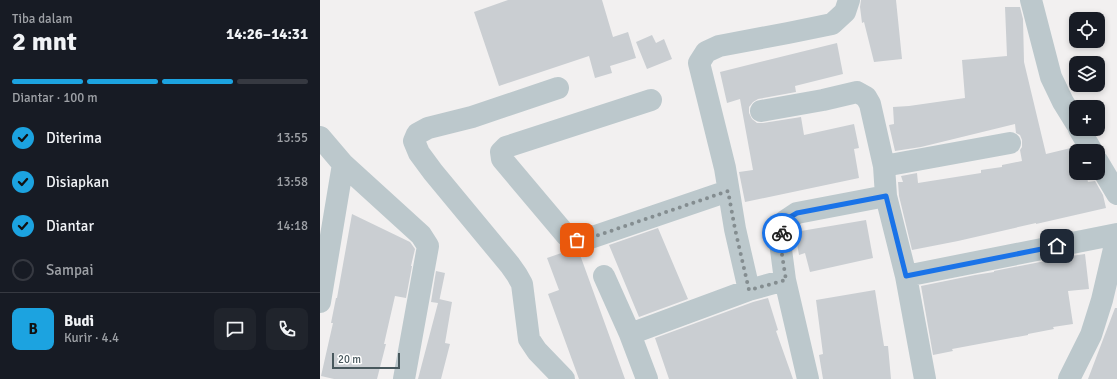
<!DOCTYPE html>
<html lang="id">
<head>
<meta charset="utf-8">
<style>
	body { margin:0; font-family:Signika,sans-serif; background:#20242c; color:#f1f3f6; height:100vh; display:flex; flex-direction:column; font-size:15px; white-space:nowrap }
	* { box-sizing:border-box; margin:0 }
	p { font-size:13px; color:#9ea1a6 }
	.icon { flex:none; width:22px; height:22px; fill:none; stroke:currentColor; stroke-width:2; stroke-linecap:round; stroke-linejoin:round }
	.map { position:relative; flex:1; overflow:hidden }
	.sheet { display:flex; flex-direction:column; background:#171b24; width:320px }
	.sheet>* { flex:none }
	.buttons { position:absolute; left:749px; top:12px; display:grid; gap:8px }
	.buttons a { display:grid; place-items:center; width:36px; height:36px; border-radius:8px; background:#171b24; box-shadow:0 2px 6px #0003; font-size:20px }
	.scale { position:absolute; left:12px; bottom:10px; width:68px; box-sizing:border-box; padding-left:4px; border:2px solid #48585d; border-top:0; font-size:11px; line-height:14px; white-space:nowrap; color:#48585d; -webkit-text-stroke:3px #fff; paint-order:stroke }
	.pin { position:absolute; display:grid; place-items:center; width:34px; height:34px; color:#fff; margin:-17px; border-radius:8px; box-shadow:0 2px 6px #0006 }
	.courier { position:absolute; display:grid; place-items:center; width:40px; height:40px; margin:-20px; border:3px solid #1a73e8; border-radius:50%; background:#fff; color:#222; box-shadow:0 1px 5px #0007 }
	.headline em { font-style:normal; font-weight:800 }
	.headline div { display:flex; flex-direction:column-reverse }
	.headline { display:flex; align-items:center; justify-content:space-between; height:68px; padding:0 12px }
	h1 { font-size:26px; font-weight:800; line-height:30px }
	.bar { display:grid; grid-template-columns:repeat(4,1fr); gap:6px 4px; align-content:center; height:48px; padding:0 12px }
	.bar i { height:5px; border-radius:3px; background:#363941 }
	.bar .active { background:#1ca3e0 }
	.bar p { grid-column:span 4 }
	.line { display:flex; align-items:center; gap:10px; padding:0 12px; border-top:1px solid #363941 }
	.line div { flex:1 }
	.round { display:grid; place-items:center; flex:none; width:42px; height:42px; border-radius:8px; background:#20242c }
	ol { padding:0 12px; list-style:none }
	li { display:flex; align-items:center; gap:12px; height:44px }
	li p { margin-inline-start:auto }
	li .icon { padding:4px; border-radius:50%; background:#1ca3e0; color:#111; stroke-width:4 }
	li:last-child { color:#9ea1a6 }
	li i { width:22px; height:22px; border:2px solid #363941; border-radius:50% }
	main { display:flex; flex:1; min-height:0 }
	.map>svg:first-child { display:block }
</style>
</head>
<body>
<main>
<section class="sheet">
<div class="headline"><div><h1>2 mnt</h1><p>Tiba dalam</p></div><em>14:26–14:31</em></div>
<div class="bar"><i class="active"></i><i class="active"></i><i class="active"></i><i></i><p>Diantar · 100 m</p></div>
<ol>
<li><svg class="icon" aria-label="check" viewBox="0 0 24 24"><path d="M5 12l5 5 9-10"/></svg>Diterima<p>13:55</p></li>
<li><svg class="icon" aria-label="check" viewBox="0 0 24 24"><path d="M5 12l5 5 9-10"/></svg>Disiapkan<p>13:58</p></li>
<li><svg class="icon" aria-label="check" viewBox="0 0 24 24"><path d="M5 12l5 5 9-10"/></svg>Diantar<p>14:18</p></li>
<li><i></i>Sampai</li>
</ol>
<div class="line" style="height:72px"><b class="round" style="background:#1ca3e0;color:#111">B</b><div><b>Budi</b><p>Kurir · 4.4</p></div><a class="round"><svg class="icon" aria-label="chat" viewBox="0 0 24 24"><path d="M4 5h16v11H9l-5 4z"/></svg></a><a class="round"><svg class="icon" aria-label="phone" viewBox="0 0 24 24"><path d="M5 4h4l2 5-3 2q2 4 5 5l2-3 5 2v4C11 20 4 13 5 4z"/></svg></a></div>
</section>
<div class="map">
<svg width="797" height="379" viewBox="0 0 797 379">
	<rect width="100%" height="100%" fill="#f2f0f0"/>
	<path fill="#caced2" d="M188 0H282L293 37 308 32 316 58 290 66 292 73 275 78 269 56 179 86 154 12Z
		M541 0H576L582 59 554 62 544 22 542 23 540 7Z
		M685 7H700L703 19 704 62 726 154 755 147 757 151H756V173H766L768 182 775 181 783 195 786 208 716 224V223L638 241 592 250 579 196 578 182H583L581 176 597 173 598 183 661 173V170L682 167V165L702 161 700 150 702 147V140L700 135 696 133 695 124 601 147 575 151 569 125 574 124 573 107 589 106 645 98 642 60 687 56Z
		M332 35 336 43 344 39 352 59 327 69 316 42Z
		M517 43 523 74 475 86 476 92 438 99 433 102 429 107V113L432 119 437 123H443L481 117 484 135 534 124 539 148 534 149 539 178 425 202 419 172 433 170 420 99 407 103 400 72Z
		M32 214 90 242 95 249 91 266H92L86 298 75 296 64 344H66L57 379H14L1 376 13 323H11L16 298H17Z
		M546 220 553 258 490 272 485 253 479 255 475 232Z
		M338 228 368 299 319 317 289 245Z
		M250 250 259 252 305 379H259L228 294 239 290 227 258Z
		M765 254 769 289 748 291 753 324 733 327 734 329 708 334V335L632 349 633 351 613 355 601 286 655 275 674 272V271L751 256Z
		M116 271 125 273 119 302V299L132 302 125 343 130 344 121 379H98L118 303 111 302Z
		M555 290 564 346H568L571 379H503L499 355 503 354 496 300Z
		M448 298 458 330 456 331 473 379H349L335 338 433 302Z
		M795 308H797V379H768Z"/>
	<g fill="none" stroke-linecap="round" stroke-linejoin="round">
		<path stroke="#bcc8cc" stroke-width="22" d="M711 0 731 77 743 102 756 123
			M238 88 152 117 108 128 97 134 94 141 99 153 113 172 190 265 197 275 202 284 209 339 217 351 244 379
			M331 100 186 147 181 152 182 159 246 235 257 240 267 239 408 191
			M441 111 503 100 537 92 546 97 550 104 564 166 566 196 586 276 605 379
			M759 129 772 151
			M0 137 23 164 101 235 108 246 84 379
			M778 162 797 194
			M564 166 690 143
			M284 276 310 334 327 379
			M586 276 797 234
			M429 290 415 229 405 168 379 63 386 52 399 46 468 33 512 24 525 12 529 0
			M0 302 23 164
			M310 334 429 290 465 280
			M488 379 465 280 460 242 465 221 477 213 566 196
			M749 379 771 335 782 300 797 236"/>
	</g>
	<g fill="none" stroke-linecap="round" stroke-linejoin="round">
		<path stroke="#848d90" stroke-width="4" stroke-dasharray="0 7.2" d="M257 240 267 239 408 191 415 229 429 290 466 280 460 242 462 233"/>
		<path stroke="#1a73e8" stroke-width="5" d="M462 233 465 220 477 213 566 196 586 276 737 246"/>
	</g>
</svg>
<div class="buttons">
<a><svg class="icon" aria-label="locate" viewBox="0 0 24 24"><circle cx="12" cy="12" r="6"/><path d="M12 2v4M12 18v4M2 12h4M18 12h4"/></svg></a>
<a><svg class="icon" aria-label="layers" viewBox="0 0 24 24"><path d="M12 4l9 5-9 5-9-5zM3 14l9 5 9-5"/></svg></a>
<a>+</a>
<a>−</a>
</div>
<div class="scale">20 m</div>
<div class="pin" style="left:257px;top:240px;background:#ea580c"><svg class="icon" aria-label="bag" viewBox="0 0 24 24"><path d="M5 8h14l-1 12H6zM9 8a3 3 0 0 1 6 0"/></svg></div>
<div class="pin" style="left:737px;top:246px;background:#1f2937"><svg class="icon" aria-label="home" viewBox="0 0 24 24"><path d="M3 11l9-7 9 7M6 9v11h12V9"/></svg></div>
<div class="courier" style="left:462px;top:233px"><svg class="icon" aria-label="bike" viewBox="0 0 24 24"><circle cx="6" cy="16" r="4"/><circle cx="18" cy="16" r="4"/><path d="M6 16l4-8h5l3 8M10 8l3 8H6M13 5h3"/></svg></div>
</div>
</main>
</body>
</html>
